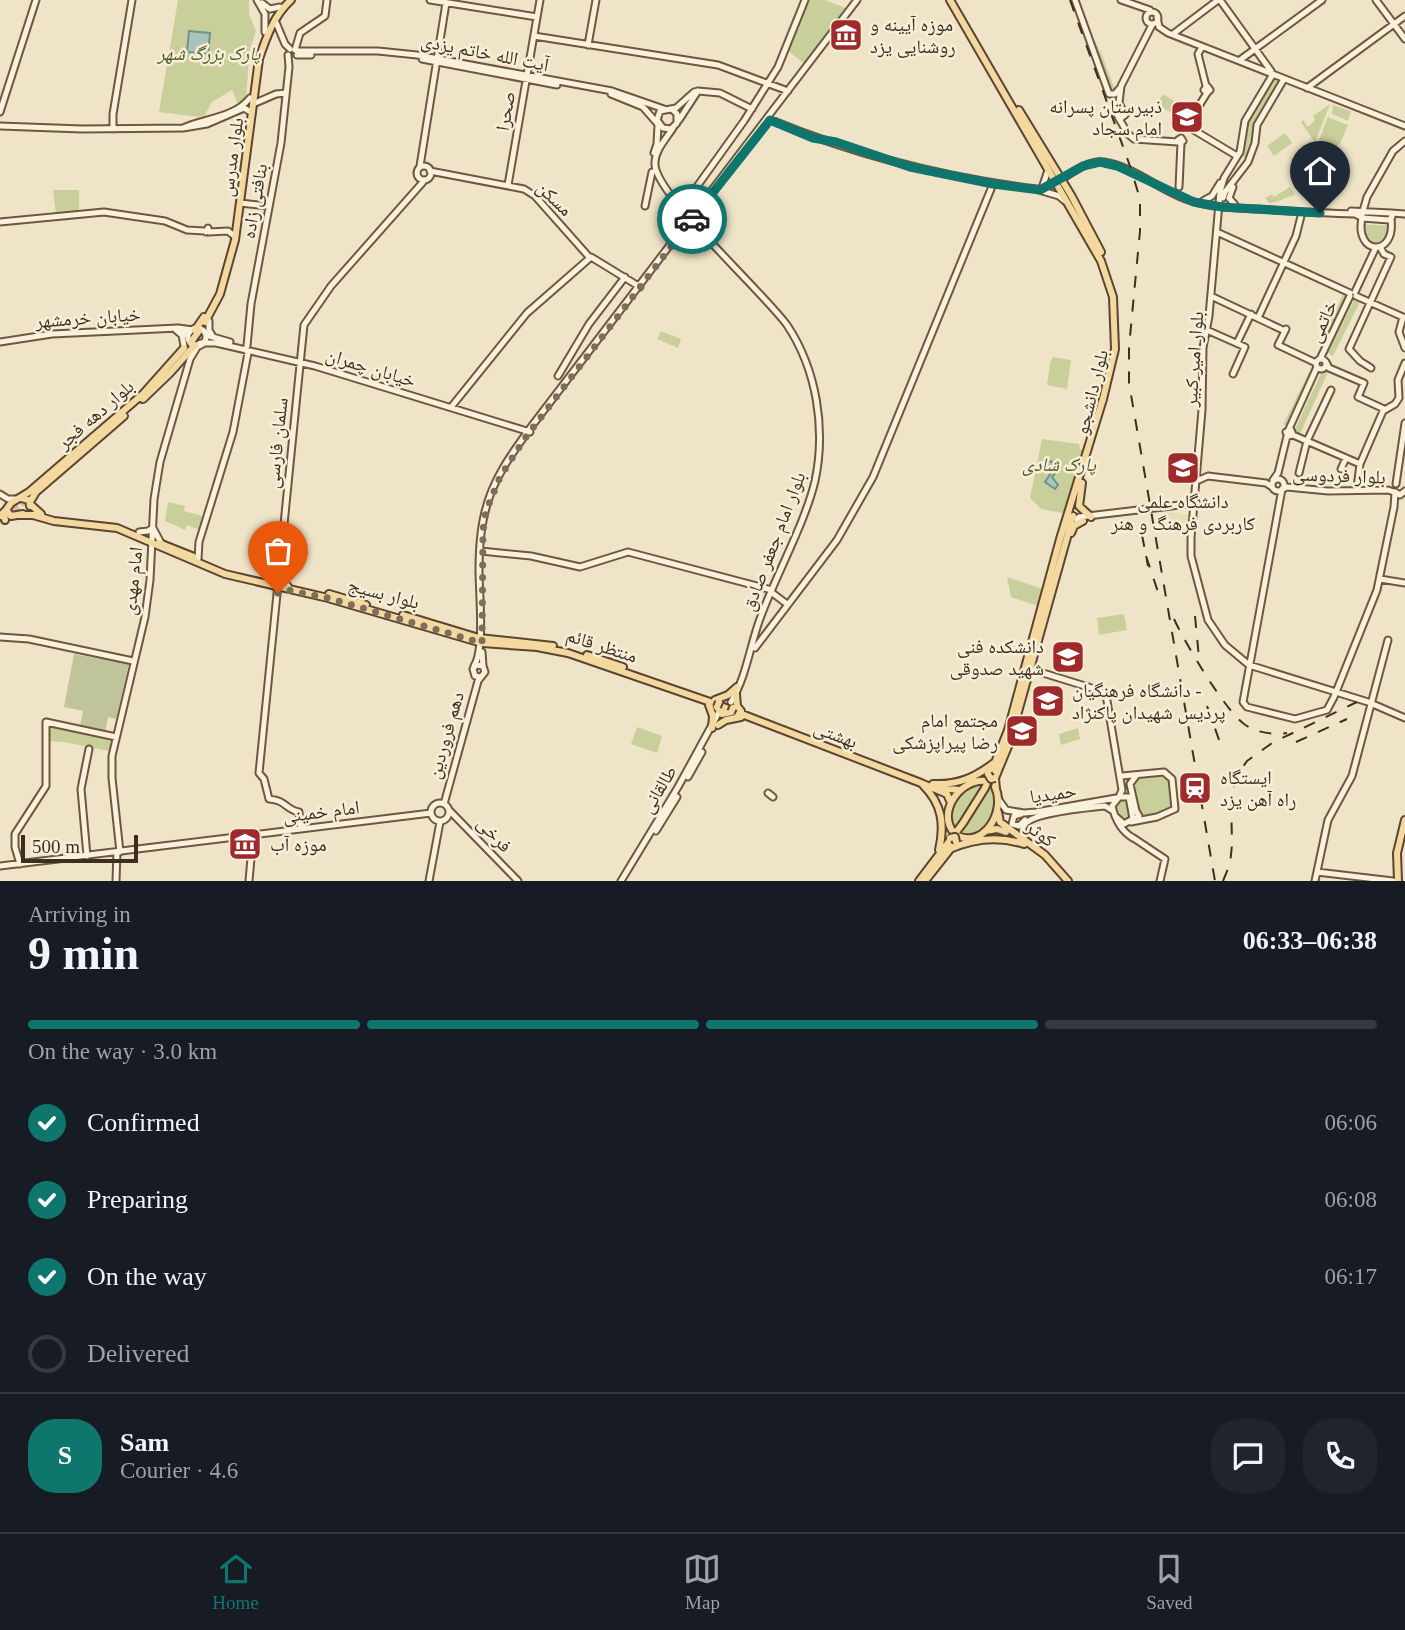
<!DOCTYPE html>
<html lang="en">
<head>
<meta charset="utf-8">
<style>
	body { margin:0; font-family:"Times New Roman","Noto Naskh Arabic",serif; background:#20242c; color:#f1f3f6; height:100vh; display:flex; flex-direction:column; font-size:26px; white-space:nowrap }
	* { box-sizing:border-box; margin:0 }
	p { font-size:23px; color:#9ea1a6 }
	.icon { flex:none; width:38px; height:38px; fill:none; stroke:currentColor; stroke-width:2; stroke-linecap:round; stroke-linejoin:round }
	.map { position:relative; height:881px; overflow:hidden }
	.sheet { display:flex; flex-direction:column; background:#171b24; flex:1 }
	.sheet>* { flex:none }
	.scale { position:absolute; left:21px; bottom:18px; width:117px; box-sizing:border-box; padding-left:7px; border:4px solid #3d2e20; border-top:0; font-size:19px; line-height:24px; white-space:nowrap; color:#3d2e20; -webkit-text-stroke:5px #f7eed8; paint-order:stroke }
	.pin { position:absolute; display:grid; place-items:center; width:60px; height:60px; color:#fff; margin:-72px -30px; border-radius:50% 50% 50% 0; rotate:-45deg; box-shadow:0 0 7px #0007 }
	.pin .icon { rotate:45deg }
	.courier { position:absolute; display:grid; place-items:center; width:70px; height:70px; margin:-35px; border:5px solid #0f766e; border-radius:50%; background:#fff; color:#222; box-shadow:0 2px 9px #0007 }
	.summary em { font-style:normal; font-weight:800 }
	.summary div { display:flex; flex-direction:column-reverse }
	.summary { display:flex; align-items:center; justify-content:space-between; height:119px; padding:0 28px }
	h1 { font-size:46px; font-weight:800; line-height:52px }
	.bar { display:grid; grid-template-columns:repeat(4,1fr); gap:10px 7px; align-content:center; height:84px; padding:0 28px }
	.bar i { height:9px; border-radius:5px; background:#363941 }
	.bar .selected { background:#0f766e }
	.bar p { grid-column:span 4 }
	.line { display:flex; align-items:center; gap:18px; padding:0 28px; border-top:2px solid #363941 }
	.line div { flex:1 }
	.round { display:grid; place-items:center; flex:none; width:74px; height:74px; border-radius:28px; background:#20242c }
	ol { padding:0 28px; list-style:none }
	li { display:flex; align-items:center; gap:21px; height:77px }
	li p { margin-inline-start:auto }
	li .icon { padding:7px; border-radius:50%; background:#0f766e; color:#fff; stroke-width:4 }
	li:last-child { color:#9ea1a6 }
	li i { width:38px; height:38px; border:4px solid #363941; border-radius:50% }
	.tabs { display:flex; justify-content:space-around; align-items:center; height:98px; border-top:2px solid #363941; background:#171b24; font-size:19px; color:#9ea1a6 }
	.tabs a { display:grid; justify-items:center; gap:4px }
	.tabs .selected { color:#0f766e }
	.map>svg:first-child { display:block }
</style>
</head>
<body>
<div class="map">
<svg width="1405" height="881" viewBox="0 0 1405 881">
	<rect width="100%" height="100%" fill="#f0e4c8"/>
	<path fill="#e6deb5" d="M1171 512 1190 515 1188 535 1160 530 1159 515Z"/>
	<path fill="#c9cf9b" d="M178 0H249V14L256 31 250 49 246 98 238 104 232 90 212 102 205 115 199 117 159 112Z
		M807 0H825L848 9 805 64 788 51Z
		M1090 36H1092L1102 55 1115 90 1110 91Z
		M1274 78 1281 80 1255 124 1253 141 1248 159 1240 155 1244 146 1248 119Z
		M1163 94 1188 110 1183 120 1157 104Z
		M1330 104 1316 140H1313L1301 122 1303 120 1308 127 1315 120 1313 116Z
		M1333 105 1351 111 1348 121 1332 114Z
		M1328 117 1348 125 1340 144 1331 149 1335 156 1344 152 1348 159 1331 166 1320 149 1321 145 1319 140Z
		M1285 133 1292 143 1274 156 1267 146Z
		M1290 187 1294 193 1293 196C1284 197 1279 203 1269 203L1265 198 1272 194 1274 197Z
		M79 190V211L56 214 53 190Z
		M1363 224 1389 226 1388 236 1379 244 1370 243 1364 237Z
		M1344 292 1349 295 1327 344 1321 341Z
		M1355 298 1361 300 1333 356 1328 353Z
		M661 331 681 339 678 348 657 339Z
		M1053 357 1071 360 1067 389 1047 385 1050 363Z
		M1313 364 1314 373 1289 426 1283 425Z
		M1325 369 1329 370 1300 434 1295 433V429L1321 373Z
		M1042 439 1079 444 1080 449 1086 450 1067 514 1041 509 1030 498Z
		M168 502 185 506 184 511 206 517 201 530 187 525 185 530 165 521Z
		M1007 577 1043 589 1038 606 1011 597Z
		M1124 614 1127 630 1099 635 1097 618Z
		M48 724 113 738 109 751 64 742 48 741Z
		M637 727 662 736 657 753 631 744Z
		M1078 728 1080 739 1061 745 1059 734Z
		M1163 773 1170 778 1175 807 1171 812 1142 816 1138 812 1132 784 1136 778Z
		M974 784H985L956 830C947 811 957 794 974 784Z
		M990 786 997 800C993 820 983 839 960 833Z
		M1128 798 1132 815 1128 822 1121 821 1115 811 1114 802 1118 799Z"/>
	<path fill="#bfc49a" d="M74 654 100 659 101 654 129 663 116 719 108 717 105 732 80 726 83 711 64 707Z"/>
	<path fill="#a9c4bc" stroke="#6f938a" stroke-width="2" d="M189 31 210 33 208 54 187 52Z
		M1051 461 1058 470 1052 477 1058 485 1055 489 1045 482 1051 473 1047 463Z"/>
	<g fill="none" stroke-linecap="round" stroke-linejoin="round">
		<path stroke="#ccc0a6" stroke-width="6" stroke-dasharray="6 3" stroke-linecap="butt" d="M1058 180 1073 204
			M0 522 28 498"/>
		<defs>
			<path id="secondary" d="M257 0 265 14V32
				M430 0 537 17
				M1075 0 1109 94H1115L1119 89
				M1121 0 1150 10
				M1220 0 1271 71
				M1376 0 1405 39
				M262 3 270 9 280 7
				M1146 18a6 6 0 1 1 12 0a6 6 0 1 1-12 0Z
				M1157 17 1159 27 1168 33 1405 126
				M275 20 285 44 290 49
				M1173 34 1218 0
				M534 36 718 65 788 91
				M588 45 596 0
				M1202 47 1198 54 1206 86
				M295 50 300 33 325 16 327 0
				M297 51H378L417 55 612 91 664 109
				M297 55H311
				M422 59 557 85
				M1240 60 1322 0
				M1273 74 1245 121 1240 152 1224 178 1220 192 1209 316 1203 348 1202 410 1191 538V556L1208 620 1225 645 1249 665 1368 702 1405 718
				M1207 86 1210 90 1207 93 1204 90Z
				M1307 88 1405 16
				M698 91 720 93 752 109
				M611 94 643 107 657 123
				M1119 103 1125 115 1121 118 1118 117 1115 104 1119 103 1121 86 1152 25
				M253 104 276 94 286 93
				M672 109 677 114V123L671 129 663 128 657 120 660 111 676 108 694 92 698 91
				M249 111 244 108 207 124 183 128C205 118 234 118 250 98
				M0 112 36 0
				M1118 117 1128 134 1134 139 1178 142
				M1192 117 1207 93
				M1187 122a4 4 0 1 1 8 0a4 4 0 1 1-8 0Z
				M679 120 698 91
				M766 122 771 120C856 155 946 178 1037 189 1055 192 1078 159 1104 162 1136 167 1161 192 1191 201 1213 208 1237 208 1260 209 1291 211 1323 213 1355 214L1361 217
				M0 126 82 129 183 128
				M1191 126 1192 129 1237 156
				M673 128C666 139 654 151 655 165 657 196 764 293 787 325 817 370 826 429 815 481 805 523 777 573 761 616 750 644 747 676 731 702
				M113 129V114L132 0
				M1181 138 1183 141 1180 143 1178 140Z
				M654 153 657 144 658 125
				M417 173a7 7 0 1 1 14 0a7 7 0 1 1-14 0Z
				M420 166 446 3
				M430 171 524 189 535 196 590 258
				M508 185 540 0
				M1043 185 1048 170
				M1179 187 1181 143
				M1233 187 1229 198 1235 205
				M1039 190 1059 196 1065 201
				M1223 198 1225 192 1248 162 1255 143 1257 125 1284 79
				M1203 201 1212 196 1220 183
				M240 203 269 206
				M645 206 652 172
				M683 206 744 121 778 67 805 0
				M680 210 682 228
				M1351 211 1391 213 1392 217 1389 220 1362 218V211
				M1363 211 1367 197 1393 151 1405 141
				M1391 213 1405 214
				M1362 218C1354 255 1396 258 1391 219
				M0 222 104 212 165 221 187 230 205 231
				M206 232 208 228 209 232 228 231 233 235
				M1219 233 1350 293
				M677 237 689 232 702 236
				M1355 292 1376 247
				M1356 296 1405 318
				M1213 297 1285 331
				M1403 317 1399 332 1405 348
				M1258 318 1296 236 1302 212
				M209 321V330L213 337
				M188 337a9 9 0 1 1 18 0a9 9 0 1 1-18 0Z
				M1286 329 1278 345 1316 363
				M176 330 182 335 184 346
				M1209 331 1245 347 1233 374
				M187 335 178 328 193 330
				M206 335 230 342
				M0 342 52 334 178 328
				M201 343H216L315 366 530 432
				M1237 343 1251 314
				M247 346 251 304 281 143 289 67 288 55
				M1320 359 1350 296
				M1316 364a5 5 0 1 1 10 0a5 5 0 1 1-10 0Z
				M1326 362 1329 368 1364 383 1358 397 1384 409
				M1371 368 1360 361 1349 349 1391 257 1384 254 1380 247
				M558 376 589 324 625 277
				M452 406 527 313 591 257 640 287
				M1289 429 1317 367
				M1293 435 1291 430 1286 432 1288 436 1293 435 1360 464
				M1341 469 1346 458
				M1299 473 1307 441 1331 390
				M1272 485a6 6 0 1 1 12 0a6 6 0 1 1-12 0Z
				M1199 480 1208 476 1266 483 1272 487
				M1273 480 1278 473 1287 436
				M1396 484 1405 423
				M1357 488 1360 464 1383 411 1395 404 1399 398 1398 380 1405 363
				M1282 489 1243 702 1247 707 1295 719 1327 710 1334 697 1377 590 1394 507 1395 493
				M1283 489 1287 487 1328 491 1388 490 1394 492
				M1395 492 1400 495 1405 491
				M0 494 8 499H16
				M1078 522 1077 519 1079 517 1197 503
				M139 532 148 531 153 528 161 543
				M481 551 531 556 580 567 628 552 768 589
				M198 559 199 542 233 432 248 353 245 349
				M1380 579 1405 583
				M269 582 279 576 288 586
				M771 592 787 604
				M0 637 29 639 133 661
				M755 648 837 540 873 477 993 184
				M482 652 483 666
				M474 666C485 650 479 592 479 571 479 551 480 531 485 512 492 480 512 453 531 427L857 0
				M1030 669 1098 690 1106 695 1122 790 1119 797
				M1122 776 1164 772 1172 779 1175 809 1157 817 1131 822
				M688 777 702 752
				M768 793 773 797
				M999 800 1006 810 1024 813 1036 812 1116 798
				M431 812a9 9 0 1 1 18 0a9 9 0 1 1-18 0Z
				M444 804 478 681 485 672 483 666 476 665 473 669 475 676 480 677
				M449 810 518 881
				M1021 814 1014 816 1012 824 1019 826 1025 820
				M1116 817 1124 824 1133 819 1129 797H1119L1112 806C1115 819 1121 831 1133 838
				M1136 818 1139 816 1136 811 1130 784 1136 776
				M301 829 299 812C286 810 286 800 269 799L264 779 259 773 304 325 331 286 423 182
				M656 831 677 797
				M1132 837 1165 859 1160 881
				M1024 838C1022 833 1021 828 1026 823 1037 812 1088 808 1105 806L1113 811
				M120 852 112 778V756L145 617 150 580 154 499 160 462 190 359 199 344
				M87 856 81 789 89 749
				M64 858 431 813
				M20 864 15 847V834L46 786V722L116 737
				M0 866 66 858
				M1317 872 1393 881
				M116 881 117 852
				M249 881 253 835
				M429 881 440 822
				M621 881 678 787 719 712
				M1315 881 1328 820 1352 776 1388 640"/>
			<path id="primary" d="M1019 110 1071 195 1101 252
				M205 322 220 294 235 240 259 59C266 38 274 15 291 0
				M195 330 204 317
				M191 342 199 331
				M143 399 170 373 195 345
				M1082 483 1079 506 1091 517
				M21 498 29 500 30 506
				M30 502 36 492 124 416
				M30 504 41 514
				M23 514 11 516 6 510 11 503 29 492 143 394 184 348
				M19 515H33L54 521 117 528 225 574 328 598 482 643 537 647 568 653 713 703 921 783 947 794 951 803
				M5 520 4 515 0 516 6 510
				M1071 533 1074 526 1083 521
				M159 543 194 557
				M329 594 366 605
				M403 615 479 638 553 646
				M587 655 623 667
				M736 694 737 706 741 711
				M715 700 728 695 737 687
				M709 705 713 716 712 728
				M717 707 722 714 731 712
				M718 725 726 720 741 717
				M933 784C958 785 974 778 994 763
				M923 785C942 804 945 824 939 850
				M941 788 959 790
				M996 789 995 778 1009 744 1073 516
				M998 812 1000 822 1045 855 1068 881
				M985 831 997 829 1006 832
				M954 833C936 812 961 778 986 781
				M958 836C986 848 1006 809 995 787
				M950 849C975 838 999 836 1024 844
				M919 881 963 823 985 788 1008 730 1060 539 1103 399 1115 349 1113 297 1101 261 950 0
				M925 881 952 847
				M1398 881 1397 853 1405 820"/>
		</defs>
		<use href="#secondary" stroke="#6f573f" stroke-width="9"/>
		<use href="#primary" stroke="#5b4430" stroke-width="10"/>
		<use href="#secondary" stroke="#faf1dc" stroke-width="5"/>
		<use href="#primary" stroke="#f3d9a0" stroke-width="6"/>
		<path stroke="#3d2e20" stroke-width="2" stroke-dasharray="12 12" stroke-linecap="butt" d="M1070 0 1130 166 1140 199V231L1129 347V383L1215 881
			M1142 535 1148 566
			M1146 556 1158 592
			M1195 616 1199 658
			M1174 619C1185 643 1224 709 1244 724 1257 733 1272 735 1287 733
			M1207 706 1223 751
			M1296 742 1347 719
			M1223 881 1230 864 1232 845 1231 795 1237 775 1247 761 1272 743 1357 702"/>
		<defs>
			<path id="primary-bridge" d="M717 707 719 702
				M731 712 733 708
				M988 774 991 779 995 778
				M950 838 955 837 956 842"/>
		</defs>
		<use href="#primary-bridge" stroke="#5b4430" stroke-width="10" stroke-linecap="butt"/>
		<use href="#primary-bridge" stroke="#f3d9a0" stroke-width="6"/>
	</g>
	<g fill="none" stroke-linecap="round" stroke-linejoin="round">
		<path stroke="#7c6e5b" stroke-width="7" stroke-dasharray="0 12.6" d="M278 593 287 590 328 598 482 643 483 530 486 511 500 477 525 438 692 219"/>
		<path stroke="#0f766e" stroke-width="9" d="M692 219 770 120 813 138 836 142 910 167 993 184 1040 190 1083 166 1100 162 1117 166 1194 202 1222 207 1320 213"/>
	</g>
	<defs>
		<symbol id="museum-square" viewBox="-11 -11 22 22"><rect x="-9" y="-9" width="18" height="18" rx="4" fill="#9e2a2b" stroke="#f7eed8"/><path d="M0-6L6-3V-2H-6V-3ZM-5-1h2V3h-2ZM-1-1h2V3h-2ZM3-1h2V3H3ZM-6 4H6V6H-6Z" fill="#fff"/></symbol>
		<symbol id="university-square" viewBox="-11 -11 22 22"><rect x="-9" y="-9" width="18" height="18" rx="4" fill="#9e2a2b" stroke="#f7eed8"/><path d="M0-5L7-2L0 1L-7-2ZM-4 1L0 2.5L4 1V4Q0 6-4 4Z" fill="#fff"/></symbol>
		<symbol id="station-square" viewBox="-11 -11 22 22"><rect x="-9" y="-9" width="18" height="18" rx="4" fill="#9e2a2b" stroke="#f7eed8"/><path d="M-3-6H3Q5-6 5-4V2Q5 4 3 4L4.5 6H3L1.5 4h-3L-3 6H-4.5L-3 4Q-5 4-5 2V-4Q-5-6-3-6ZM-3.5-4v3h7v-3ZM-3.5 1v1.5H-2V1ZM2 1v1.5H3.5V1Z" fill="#fff"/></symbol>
	</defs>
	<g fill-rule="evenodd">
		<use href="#museum-square" x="827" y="16" width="38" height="38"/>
		<use href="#university-square" x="1168" y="98" width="38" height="38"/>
		<use href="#university-square" x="1164" y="449" width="38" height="38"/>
		<use href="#university-square" x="1049" y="638" width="38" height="38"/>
		<use href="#university-square" x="1029" y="682" width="38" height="38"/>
		<use href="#university-square" x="1003" y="712" width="38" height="38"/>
		<use href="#station-square" x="1176" y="769" width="38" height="38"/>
		<use href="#museum-square" x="226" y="825" width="38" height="38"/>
	</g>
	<g text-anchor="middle" stroke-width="5" stroke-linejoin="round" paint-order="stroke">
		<g font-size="19" fill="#3d2e20" stroke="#f7eed8" text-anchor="start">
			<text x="870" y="31">موزه آیینه و<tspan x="870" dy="22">روشنایی یزد</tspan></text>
			<text x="1162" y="113" text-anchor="end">ذبیرستان پسرانه<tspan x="1162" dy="22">امام سجاد</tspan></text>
			<text x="1183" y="508" text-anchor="middle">دانشگاه علمی<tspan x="1183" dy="22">کاربردی فرهنگ و هنر</tspan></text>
			<text x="1044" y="653" text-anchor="end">دانشکده فنی<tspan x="1044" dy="22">شهید صدوقی</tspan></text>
			<text x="1072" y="697">دانشگاه فرهنگیان -<tspan x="1072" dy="22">پردیس شهیدان پاکنژاد</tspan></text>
			<text x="998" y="727" text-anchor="end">مجتمع امام<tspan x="998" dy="22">رضا پیراپزشکی</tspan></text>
			<text x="1220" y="784">ایستگاه<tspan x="1220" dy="22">راه آهن یزد</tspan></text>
			<text x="270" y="851">موزه آب</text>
		</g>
		<g font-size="19" fill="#3d2e20" stroke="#f7eed8">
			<text transform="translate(485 52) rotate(11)" y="7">آیت الله خاتم یزدی</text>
			<text transform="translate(505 111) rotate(-80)" y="7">صحرا</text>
			<text transform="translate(231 157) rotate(-82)" y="7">بلوار مدرس</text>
			<text transform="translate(555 198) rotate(44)" y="7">مسکن</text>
			<text transform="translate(254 201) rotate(-80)" y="7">بنافتی زاده</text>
			<text transform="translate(88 317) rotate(-4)" y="7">خیابان خرمشهر</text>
			<text transform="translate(1322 321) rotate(-65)" y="7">خاتمی</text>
			<text transform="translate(1193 359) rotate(-86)" y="7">بلوار امیر کبیر</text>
			<text transform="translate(371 367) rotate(17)" y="7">خیابان چمران</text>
			<text transform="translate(1091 392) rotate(-76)" y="7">بلوار دانشجو</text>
			<text transform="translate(95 414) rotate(-41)" y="7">بلوار دهه فجر</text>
			<text transform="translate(276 443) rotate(-84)" y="7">سلمان فارسی</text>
			<text transform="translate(1339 475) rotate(2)" y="7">بلوار فردوسی</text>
			<text transform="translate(773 541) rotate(-69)" y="7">بلوار امام جعفر صادق</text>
			<text transform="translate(132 581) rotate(-84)" y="7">امام مهدی</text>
			<text transform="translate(384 593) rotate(15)" y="7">بلوار بسیج</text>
			<text transform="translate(602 645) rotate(18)" y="7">منتظر قائم</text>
			<text transform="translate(836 734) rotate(21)" y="7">بهشتی</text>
			<text transform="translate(445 735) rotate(-74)" y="7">دهم فروردین</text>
			<text transform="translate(658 789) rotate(-59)" y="7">طالقانی</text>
			<text transform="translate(1053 793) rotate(-8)" y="7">حمیدیا</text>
			<text transform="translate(321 811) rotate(-7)" y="7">امام خمینی</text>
			<text transform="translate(1041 833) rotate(36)" y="7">کوثر</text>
			<text transform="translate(495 834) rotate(47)" y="7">فرخی</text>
		</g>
		<g font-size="19" font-style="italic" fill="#4d5a26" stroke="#f7eed8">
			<text x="209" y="60">پارک بزرگ شهر</text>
			<text x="1059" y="471">پارک شادی</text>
		</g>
	</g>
</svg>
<div class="scale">500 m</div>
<div class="pin" style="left:278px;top:593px;background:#ea580c"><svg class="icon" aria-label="bag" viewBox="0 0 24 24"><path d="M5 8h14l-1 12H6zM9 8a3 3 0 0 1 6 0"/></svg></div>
<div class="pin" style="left:1320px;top:213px;background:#1f2937"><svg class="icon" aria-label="home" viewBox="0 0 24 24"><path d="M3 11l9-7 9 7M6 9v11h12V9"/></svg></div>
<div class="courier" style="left:692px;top:219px"><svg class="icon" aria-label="car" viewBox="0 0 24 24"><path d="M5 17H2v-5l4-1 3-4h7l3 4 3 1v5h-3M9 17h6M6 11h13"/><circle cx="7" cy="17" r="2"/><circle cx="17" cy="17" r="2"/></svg></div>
</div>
<section class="sheet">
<div class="summary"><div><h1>9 min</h1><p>Arriving in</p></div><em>06:33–06:38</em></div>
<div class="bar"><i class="selected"></i><i class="selected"></i><i class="selected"></i><i></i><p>On the way · 3.0 km</p></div>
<ol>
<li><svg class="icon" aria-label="check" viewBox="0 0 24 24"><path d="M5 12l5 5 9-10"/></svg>Confirmed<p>06:06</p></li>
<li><svg class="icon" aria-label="check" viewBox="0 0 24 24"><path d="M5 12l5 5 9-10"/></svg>Preparing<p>06:08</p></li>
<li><svg class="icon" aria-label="check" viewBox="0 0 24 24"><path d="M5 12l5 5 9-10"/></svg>On the way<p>06:17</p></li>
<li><i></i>Delivered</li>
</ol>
<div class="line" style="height:126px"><b class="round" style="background:#0f766e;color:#fff">S</b><div><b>Sam</b><p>Courier · 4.6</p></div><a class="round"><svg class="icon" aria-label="chat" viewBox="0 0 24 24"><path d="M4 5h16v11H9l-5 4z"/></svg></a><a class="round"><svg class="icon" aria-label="phone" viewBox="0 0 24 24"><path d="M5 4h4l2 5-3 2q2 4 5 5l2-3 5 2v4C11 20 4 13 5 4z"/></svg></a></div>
</section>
<nav class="tabs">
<a class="selected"><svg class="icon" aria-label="home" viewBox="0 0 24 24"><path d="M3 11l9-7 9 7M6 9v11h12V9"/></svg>Home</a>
<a><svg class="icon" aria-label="map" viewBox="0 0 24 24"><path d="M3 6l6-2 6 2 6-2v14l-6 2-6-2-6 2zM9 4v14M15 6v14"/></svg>Map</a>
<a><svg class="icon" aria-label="saved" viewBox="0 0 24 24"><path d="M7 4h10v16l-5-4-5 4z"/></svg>Saved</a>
</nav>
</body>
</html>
